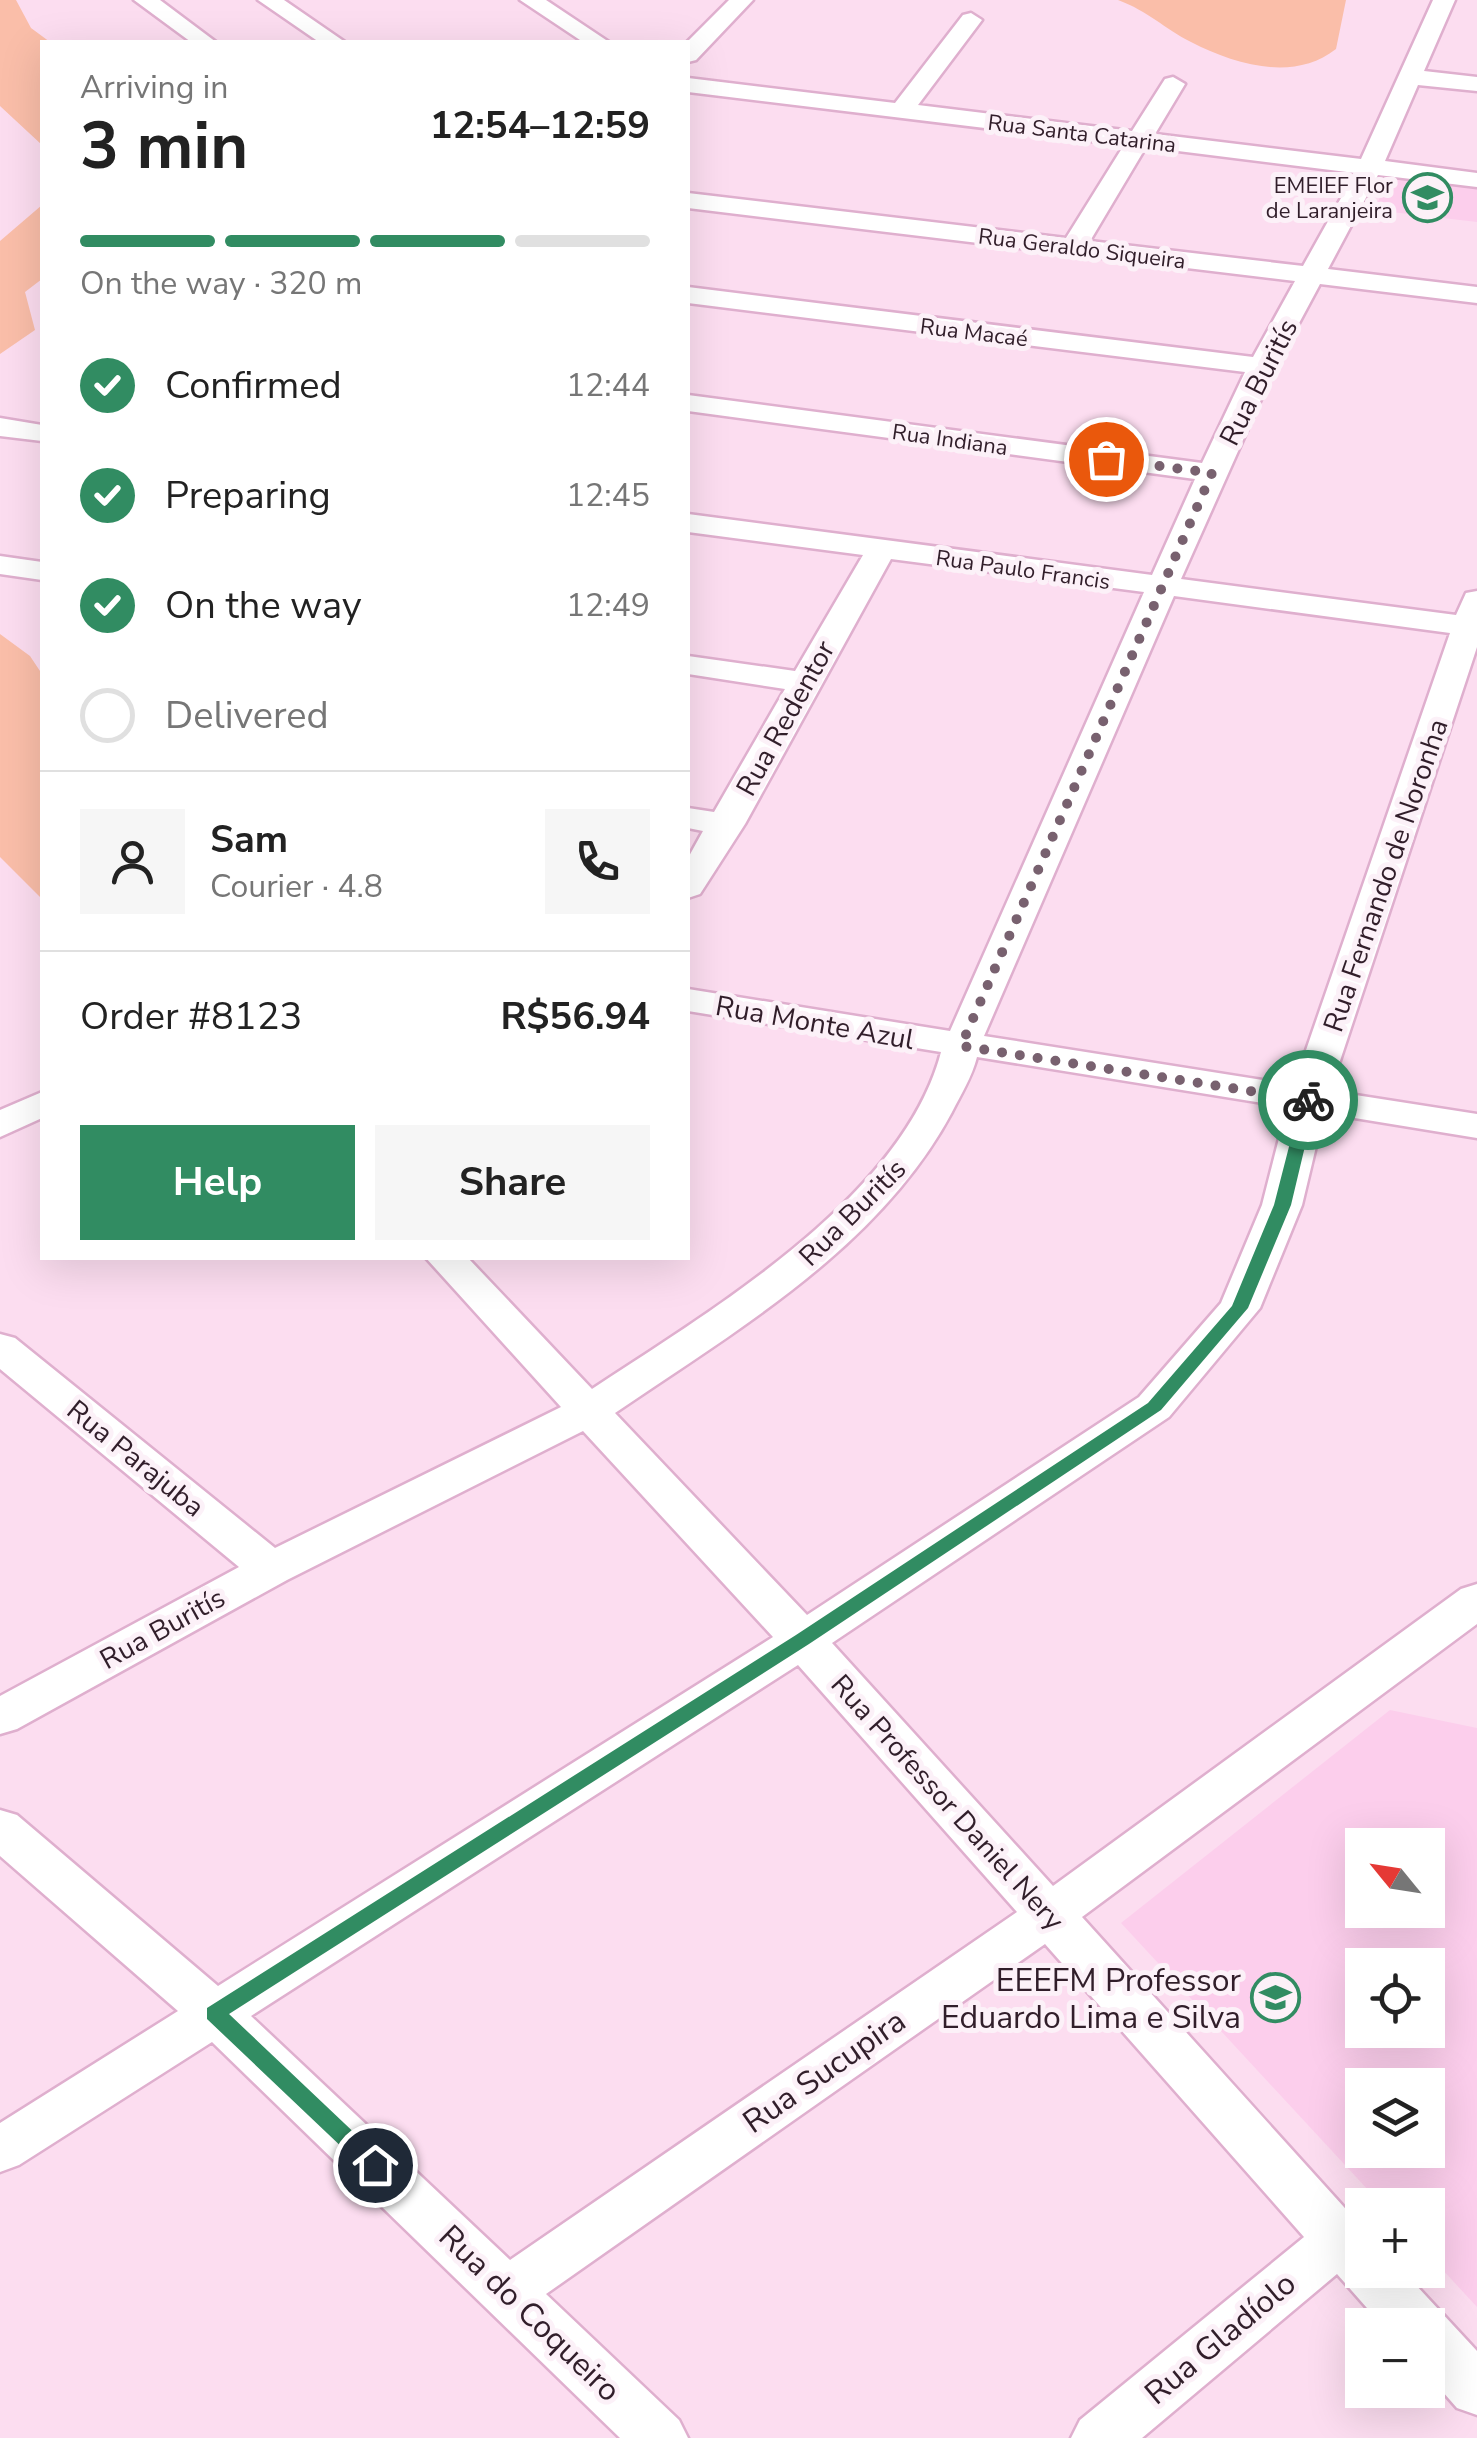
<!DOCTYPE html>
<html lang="en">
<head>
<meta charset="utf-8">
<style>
	body { margin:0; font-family:"Nunito Sans",sans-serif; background:#f6f6f6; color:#222; height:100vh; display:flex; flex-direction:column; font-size:38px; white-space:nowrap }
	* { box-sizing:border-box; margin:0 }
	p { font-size:32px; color:#767676 }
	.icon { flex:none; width:55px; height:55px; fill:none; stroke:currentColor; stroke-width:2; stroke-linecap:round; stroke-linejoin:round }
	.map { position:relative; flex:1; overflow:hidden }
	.side { position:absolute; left:40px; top:40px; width:650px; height:1220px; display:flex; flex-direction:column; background:#fff; border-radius:0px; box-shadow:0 10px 40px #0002 }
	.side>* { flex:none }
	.needle { width:65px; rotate:300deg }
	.fabs { position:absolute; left:1345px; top:1828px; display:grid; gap:20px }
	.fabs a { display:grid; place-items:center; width:100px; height:100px; border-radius:0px; background:#fff; box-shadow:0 10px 40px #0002; font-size:50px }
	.pin { position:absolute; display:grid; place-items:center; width:85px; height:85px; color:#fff; margin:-42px; border:5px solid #fff; border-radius:50%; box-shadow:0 2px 10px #0007 }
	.courier { position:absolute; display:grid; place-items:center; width:100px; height:100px; margin:-50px; border:8px solid #318c62; border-radius:50%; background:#fff; color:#222; box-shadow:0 2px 12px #0007 }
	.overview em { font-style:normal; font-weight:700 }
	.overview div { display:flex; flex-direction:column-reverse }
	.overview { display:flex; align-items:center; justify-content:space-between; height:170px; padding:0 40px }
	h1 { font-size:65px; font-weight:700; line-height:75px }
	.bar { display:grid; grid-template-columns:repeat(4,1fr); gap:15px 10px; align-content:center; height:120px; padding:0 40px }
	.bar i { height:12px; border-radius:8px; background:#e0e0e0 }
	.bar .on { background:#318c62 }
	.bar p { grid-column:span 4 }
	.line { display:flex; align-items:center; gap:25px; padding:0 40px; border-top:2px solid #e0e0e0 }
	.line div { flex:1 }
	.round { display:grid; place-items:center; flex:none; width:105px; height:105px; border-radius:0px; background:#f6f6f6 }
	ol { padding:0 40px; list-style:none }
	li { display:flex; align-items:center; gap:30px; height:110px }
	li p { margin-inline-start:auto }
	li .icon { padding:10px; border-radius:50%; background:#318c62; color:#fff; stroke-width:4 }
	li:last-child { color:#767676 }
	li i { width:55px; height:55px; border:5px solid #e0e0e0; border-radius:50% }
	.primary-button { display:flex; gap:20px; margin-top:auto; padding:20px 40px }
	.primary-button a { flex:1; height:115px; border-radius:0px; background:#318c62; color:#fff; font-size:40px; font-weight:700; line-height:115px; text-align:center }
	.primary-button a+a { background:#f6f6f6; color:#222 }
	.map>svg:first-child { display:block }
</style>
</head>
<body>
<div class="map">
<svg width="1477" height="2438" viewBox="0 0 1477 2438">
	<rect width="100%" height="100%" fill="#fcddf0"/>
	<path fill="#fcceec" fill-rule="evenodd" d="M1390 176 1477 186V222L1374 210Z
		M1390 1710 1477 1728V2307L1428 2254V2205H1382L1121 1923ZM1362 1845H1428V1910H1362ZM1362 1965H1428V2030H1362ZM1362 2085H1428V2150H1362Z"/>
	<path fill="#fabea9" d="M0 0H16L31 28 50 42H42V145L0 106Z
		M1118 0H1346L1336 49C1294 82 1236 65 1191 42 1165 29 1148 11 1118 0Z
		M42 205V279L25 292 35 330 0 354V241Z
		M0 634 30 656 42 674V899L0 857Z"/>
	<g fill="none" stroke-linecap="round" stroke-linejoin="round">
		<defs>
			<path id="minor" d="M134 0H160L216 42H191Z
				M258 0H284L345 42H319Z
				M520 0H546L609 42H583Z
				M729 0H753L696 60 688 62 687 42Z
				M1433 0H1455L1424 71 1477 77V91L1418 85 1385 161 1477 173V187L1378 175 1328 269 1477 287V303L1320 284 1276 366 1181 579 1456 615 1466 593 1477 591V647L1330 1091 1477 1114V1138L1324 1113 1302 1205 1260 1308 1169 1417 832 1643 1053 1886 1461 1589 1477 1584V1624L1082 1917 1362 2227V2270H1402L1477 2351V2415L1457 2408 1428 2375V2325H1382L1337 2274 1142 2438H1071L1080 2420 1304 2237 1045 1944 546 2294 679 2420 688 2438H620L212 2042 19 2165 0 2172V2123L178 2011 0 1856V1810L17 1815 218 1986 773 1637 583 1431 287 1580 17 1729 0 1734V1696L239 1567 0 1369V1334L15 1338 275 1548 561 1407 426 1258H468L592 1389C711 1310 903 1198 941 1052L688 1011V989L950 1031 1144 592 891 559 745 824 700 894 688 898V858L703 831 688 828V808L714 812 785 689 688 674V656L795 671 863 555 688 532V514L1152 575 1195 479 688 411V395L1202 463 1245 372 688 303V287L1253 357 1295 281 688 208V193L1066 238 1124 145 688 92V78L895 103 963 15 971 13 982 20 918 105 1132 131 1165 79 1173 77 1185 84 1155 134 1361 159ZM1146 147 1355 173 1303 266 1090 241ZM1174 596 1450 633 1294 1085 984 1036ZM977 1057 1287 1107 1262 1205 1221 1303 1139 1397 807 1615 615 1413C738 1329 880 1247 952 1112 961 1094 972 1077 977 1057ZM798 1665 1017 1912 510 2260 251 2016Z
				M0 418 42 425V441L0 436Z
				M0 556 42 562V580L0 574Z
				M42 1092V1118L0 1137V1110Z"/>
		</defs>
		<use href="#minor" stroke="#dfafce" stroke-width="5"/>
		<use href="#minor" fill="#fff" fill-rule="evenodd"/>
	</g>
	<path fill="#318c62" d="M1308 1095 1316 1100 1291 1205 1248 1308 1161 1410 809 1644 229 2014 382 2159V2171H367L207 2019V2008L796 1635 1148 1403 1232 1306 1274 1205 1301 1100Z"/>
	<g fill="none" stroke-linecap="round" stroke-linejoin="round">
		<path stroke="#78616f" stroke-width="10" stroke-dasharray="0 18" d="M1106 459 1212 473 961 1046 1308 1100"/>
	</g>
	<defs>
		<symbol id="school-ring" viewBox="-11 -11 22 22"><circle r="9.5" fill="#fcf1f8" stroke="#318c62" stroke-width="1.5"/><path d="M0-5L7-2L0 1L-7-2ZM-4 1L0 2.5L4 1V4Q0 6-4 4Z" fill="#318c62"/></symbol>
	</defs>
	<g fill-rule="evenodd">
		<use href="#school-ring" x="1400" y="170" width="55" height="55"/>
		<use href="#school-ring" x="1248" y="1970" width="55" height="55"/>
	</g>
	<g text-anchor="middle" stroke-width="10" stroke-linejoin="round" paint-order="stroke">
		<g font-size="22" fill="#311e2a" stroke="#fcf1f8">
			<text transform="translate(1082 133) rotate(7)" y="8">Rua Santa Catarina</text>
			<text transform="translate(1082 248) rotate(7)" y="8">Rua Geraldo Siqueira</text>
			<text transform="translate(974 332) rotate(7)" y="8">Rua Macaé</text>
			<text transform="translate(950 439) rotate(8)" y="8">Rua Indiana</text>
			<text transform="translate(1023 569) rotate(8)" y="8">Rua Paulo Francis</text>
		</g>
		<g font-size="22" fill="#311e2a" stroke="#fcf1f8" text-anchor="end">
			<text x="1393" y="193">EMEIEF Flor<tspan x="1393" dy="25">de Laranjeira</tspan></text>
		</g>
		<g font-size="28" fill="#311e2a" stroke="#fcf1f8">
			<text transform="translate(1258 382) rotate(-63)" y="10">Rua Buritís</text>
			<text transform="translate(785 718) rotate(-61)" y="10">Rua Redentor</text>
			<text transform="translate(1385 875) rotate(-71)" y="10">Rua Fernando de Noronha</text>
			<text transform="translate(815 1022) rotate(10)" y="10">Rua Monte Azul</text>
			<text transform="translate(852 1212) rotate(-45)" y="10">Rua Buritís</text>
			<text transform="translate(136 1458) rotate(39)" y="10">Rua Parajuba</text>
			<text transform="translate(162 1628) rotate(-29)" y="10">Rua Buritís</text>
			<text transform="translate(948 1802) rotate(48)" y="10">Rua Professor Daniel Nery</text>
		</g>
		<g font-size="32" fill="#311e2a" stroke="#fcf1f8" text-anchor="end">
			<text x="1241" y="1991">EEEFM Professor<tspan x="1241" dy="37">Eduardo Lima e Silva</tspan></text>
		</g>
		<g font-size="32" fill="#311e2a" stroke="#fcf1f8">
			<text transform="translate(824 2071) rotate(-35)" y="11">Rua Sucupira</text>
			<text transform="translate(530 2313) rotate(44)" y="11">Rua do Coqueiro</text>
			<text transform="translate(1220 2338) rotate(-40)" y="11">Rua Gladíolo</text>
		</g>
	</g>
</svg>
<div class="fabs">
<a><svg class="needle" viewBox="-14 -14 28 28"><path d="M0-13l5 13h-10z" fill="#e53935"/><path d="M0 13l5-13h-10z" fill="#767676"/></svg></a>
<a><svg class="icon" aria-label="locate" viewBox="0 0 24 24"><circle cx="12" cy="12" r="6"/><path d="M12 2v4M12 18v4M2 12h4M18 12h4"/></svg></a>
<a><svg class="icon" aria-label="layers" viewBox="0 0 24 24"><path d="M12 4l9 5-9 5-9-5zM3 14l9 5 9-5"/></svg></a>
<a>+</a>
<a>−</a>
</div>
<div class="pin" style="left:1106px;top:459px;background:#ea580c"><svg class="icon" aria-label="bag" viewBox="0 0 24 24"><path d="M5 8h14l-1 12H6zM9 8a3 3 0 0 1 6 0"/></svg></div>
<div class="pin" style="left:375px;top:2165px;background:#1f2937"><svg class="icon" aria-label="home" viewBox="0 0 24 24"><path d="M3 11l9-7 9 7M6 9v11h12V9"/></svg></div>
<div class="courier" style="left:1308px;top:1100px"><svg class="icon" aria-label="bike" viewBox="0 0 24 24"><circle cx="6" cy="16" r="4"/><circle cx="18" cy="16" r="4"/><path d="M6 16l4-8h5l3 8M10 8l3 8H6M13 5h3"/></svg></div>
<section class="side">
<div class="overview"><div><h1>3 min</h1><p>Arriving in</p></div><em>12:54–12:59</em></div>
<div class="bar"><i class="on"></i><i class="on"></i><i class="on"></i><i></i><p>On the way · 320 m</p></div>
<ol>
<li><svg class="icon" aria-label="check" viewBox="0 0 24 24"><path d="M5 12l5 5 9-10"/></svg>Confirmed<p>12:44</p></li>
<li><svg class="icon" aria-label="check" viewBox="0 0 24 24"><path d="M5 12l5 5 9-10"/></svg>Preparing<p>12:45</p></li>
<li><svg class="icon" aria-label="check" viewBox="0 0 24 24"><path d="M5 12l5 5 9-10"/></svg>On the way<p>12:49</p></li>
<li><i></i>Delivered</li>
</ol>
<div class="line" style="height:180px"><a class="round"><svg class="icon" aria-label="person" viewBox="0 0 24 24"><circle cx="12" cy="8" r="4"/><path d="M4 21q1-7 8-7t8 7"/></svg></a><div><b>Sam</b><p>Courier · 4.8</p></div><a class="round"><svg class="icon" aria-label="phone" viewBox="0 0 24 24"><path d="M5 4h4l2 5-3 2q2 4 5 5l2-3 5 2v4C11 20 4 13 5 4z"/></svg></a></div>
<div class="line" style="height:130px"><div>Order #8123</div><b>R$56.94</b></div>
<div class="primary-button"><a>Help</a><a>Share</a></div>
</section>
</div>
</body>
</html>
